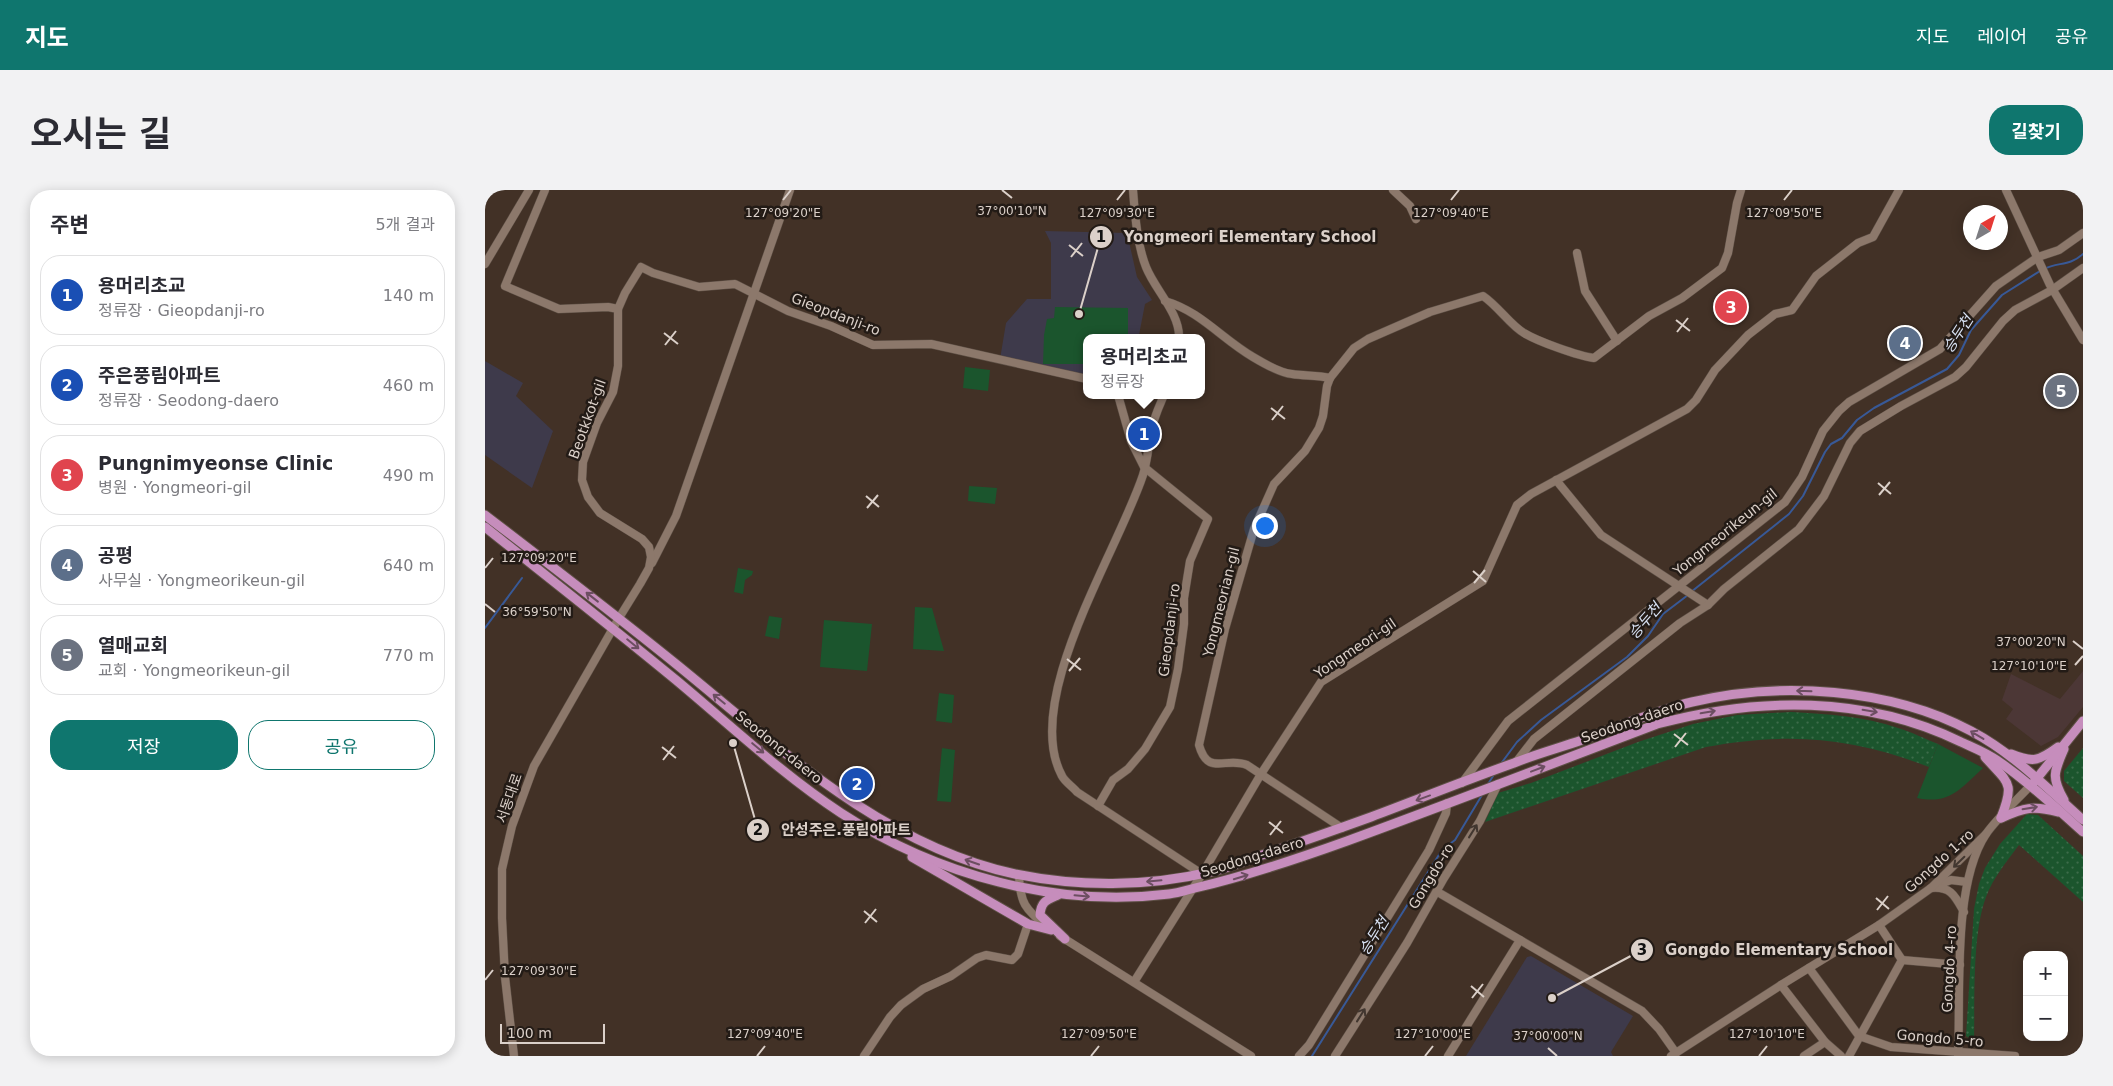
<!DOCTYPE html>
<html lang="ko">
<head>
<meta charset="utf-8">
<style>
	body { margin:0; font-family:"DejaVu Sans","Noto Sans KR",sans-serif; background:#f2f2f3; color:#2b2b33 }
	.controls { position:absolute; right:15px; bottom:15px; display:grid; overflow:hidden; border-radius:10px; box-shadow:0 2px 12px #0003 }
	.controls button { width:45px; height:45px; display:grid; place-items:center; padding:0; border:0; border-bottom:1px solid #e1e1e2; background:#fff; color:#2b2b33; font:25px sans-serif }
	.compass { position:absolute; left:1478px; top:15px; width:45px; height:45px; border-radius:50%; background:#fff; box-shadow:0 2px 12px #0003; rotate:39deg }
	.scale { position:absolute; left:15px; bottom:12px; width:105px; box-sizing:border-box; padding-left:5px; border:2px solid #dbd0c9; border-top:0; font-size:14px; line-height:18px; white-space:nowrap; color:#dbd0c9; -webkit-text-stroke:4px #231b16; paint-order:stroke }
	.you { position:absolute; left:779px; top:335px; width:18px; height:18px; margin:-12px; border:4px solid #fff; border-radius:50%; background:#1a73e8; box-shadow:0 0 0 8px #1a73e833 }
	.badge { display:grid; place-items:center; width:32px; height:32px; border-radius:50%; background:#0f766e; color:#fff; font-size:16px; font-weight:700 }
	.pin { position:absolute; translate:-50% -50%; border:2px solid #fff; box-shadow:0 1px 5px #0006 }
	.popup { position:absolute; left:598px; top:144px; width:122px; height:65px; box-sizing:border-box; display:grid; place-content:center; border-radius:10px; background:#fff; filter:drop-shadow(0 1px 4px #0005); font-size:16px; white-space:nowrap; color:#7c7c81 }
	.popup b { font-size:19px; color:#2b2b33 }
	.popup::after { content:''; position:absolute; left:50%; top:100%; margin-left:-10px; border:10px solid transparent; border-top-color:#fff }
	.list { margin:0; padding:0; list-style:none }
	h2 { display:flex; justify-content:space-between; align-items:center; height:65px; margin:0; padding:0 20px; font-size:21px }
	h2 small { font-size:16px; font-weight:400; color:#7c7c81 }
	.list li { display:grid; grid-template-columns:32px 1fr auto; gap:15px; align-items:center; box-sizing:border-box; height:80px; margin:0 10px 10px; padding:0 10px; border:1px solid #e1e1e2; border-radius:20px }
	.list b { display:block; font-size:19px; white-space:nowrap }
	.list p { margin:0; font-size:16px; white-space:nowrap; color:#7c7c81 }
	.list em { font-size:16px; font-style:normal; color:#7c7c81 }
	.actions { display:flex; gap:10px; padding:15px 20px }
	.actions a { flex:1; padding:11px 0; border:1px solid #0f766e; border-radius:20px; text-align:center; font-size:18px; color:#0f766e }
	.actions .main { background:#0f766e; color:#fff }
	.map { position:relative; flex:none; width:1598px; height:866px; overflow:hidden; border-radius:20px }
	header { display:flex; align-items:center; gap:30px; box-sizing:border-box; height:70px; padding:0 25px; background:#0f766e; color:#fff }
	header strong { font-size:24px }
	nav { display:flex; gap:28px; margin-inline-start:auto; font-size:18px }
	.intro { display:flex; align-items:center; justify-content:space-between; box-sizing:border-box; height:120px; padding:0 30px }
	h1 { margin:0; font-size:35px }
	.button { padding:12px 22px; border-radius:20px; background:#0f766e; color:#fff; font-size:18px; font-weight:700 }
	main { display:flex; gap:30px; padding:0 30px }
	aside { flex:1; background:#fff; border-radius:20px; box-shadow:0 2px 12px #0003 }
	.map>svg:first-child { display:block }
	.commercial { fill:#4c3736 }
	.education { fill:#3e3a4b }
	.grass { fill:url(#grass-dots) }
	.park { fill:#1b552d }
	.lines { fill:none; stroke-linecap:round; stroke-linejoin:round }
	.stream { stroke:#385997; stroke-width:2 }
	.minor-casing { stroke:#5e5046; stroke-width:9 }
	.major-casing { stroke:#5e5046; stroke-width:11 }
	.minor { stroke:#8c786b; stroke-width:8 }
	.major { stroke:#c68dbc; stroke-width:9 }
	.oneway { stroke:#6c4e61 }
	.oneway2 { stroke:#423730 }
	.ticks { fill:none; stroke:#dbd0c9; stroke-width:2 }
	.labels { text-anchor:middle; stroke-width:5; stroke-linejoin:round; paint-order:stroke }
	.street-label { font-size:14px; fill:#dbd0c9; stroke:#231b16 }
	.water-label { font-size:15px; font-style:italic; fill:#d9e3f5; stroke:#231b16 }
	.ticks-label { font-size:12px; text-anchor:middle; fill:#dbd0c9; stroke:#231b16; stroke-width:5; stroke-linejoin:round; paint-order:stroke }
	.leader { fill:none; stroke:#dbd0c9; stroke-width:2 }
	.callout-dot { fill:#dbd0c9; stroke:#231b16; stroke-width:2 }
	.mark-label { font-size:15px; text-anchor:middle; font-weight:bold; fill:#111 }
	.callout-label { font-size:15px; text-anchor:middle; font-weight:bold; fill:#dbd0c9; stroke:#231b16; stroke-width:5; stroke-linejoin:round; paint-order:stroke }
</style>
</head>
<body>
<header>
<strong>지도</strong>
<nav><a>지도</a><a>레이어</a><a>공유</a></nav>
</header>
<div class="intro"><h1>오시는 길</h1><a class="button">길찾기</a></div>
<main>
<aside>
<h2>주변<small>5개 결과</small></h2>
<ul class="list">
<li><span class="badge" style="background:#1a4fb4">1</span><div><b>용머리초교</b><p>정류장 · Gieopdanji-ro</p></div><em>140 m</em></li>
<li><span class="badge" style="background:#1a4fb4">2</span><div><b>주은풍림아파트</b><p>정류장 · Seodong-daero</p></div><em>460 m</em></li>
<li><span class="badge" style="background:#e0444e">3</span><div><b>Pungnimyeonse Clinic</b><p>병원 · Yongmeori-gil</p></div><em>490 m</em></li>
<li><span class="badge" style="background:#5c6f8a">4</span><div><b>공평</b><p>사무실 · Yongmeorikeun-gil</p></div><em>640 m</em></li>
<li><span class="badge" style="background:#6b7280">5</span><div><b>열매교회</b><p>교회 · Yongmeorikeun-gil</p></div><em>770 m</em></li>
</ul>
<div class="actions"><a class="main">저장</a><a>공유</a></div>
</aside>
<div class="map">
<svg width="1598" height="866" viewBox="0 0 1598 866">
	<defs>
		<pattern id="grass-dots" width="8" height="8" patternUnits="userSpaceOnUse" patternTransform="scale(1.25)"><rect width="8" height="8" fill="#1b552d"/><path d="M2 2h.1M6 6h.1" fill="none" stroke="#3c6c4a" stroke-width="1.8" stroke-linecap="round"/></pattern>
	</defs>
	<rect width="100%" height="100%" fill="#423126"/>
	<!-- commercial -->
	<polygon class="commercial" points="1598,481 1598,517 1573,547 1556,556 1521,529 1528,519 1517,510 1526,484 1575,509"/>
	<!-- education -->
	<g class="education">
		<polygon points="560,41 642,43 652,87 667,110 660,114 654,145 656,148 602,148 601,186 515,169 521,133 542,109 566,109 566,53"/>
		<polygon points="0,171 38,193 31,206 68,241 47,298 0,265"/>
		<polygon points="1046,766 1148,826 1126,862 1128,866 981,866 1042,767"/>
	</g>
	<!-- grass -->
	<g class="grass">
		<path d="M1306,522C1341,524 1379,526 1413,538C1427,542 1440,549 1453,554L1444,577C1367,547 1302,542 1221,557L1000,632L1013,603L1046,593L1153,552L1208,534L1252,525Z"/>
		<polygon points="1598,558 1598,608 1579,591 1579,581"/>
		<path d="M1542,624L1553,625L1598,666V712L1534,655C1522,671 1508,688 1501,707C1487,744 1490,810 1489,851L1481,846L1489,719L1494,694L1500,678L1515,654Z"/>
	</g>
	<!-- park -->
	<g class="park">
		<polygon points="570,117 643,118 643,148 602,148 601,174 558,174 559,145 562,129 569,128"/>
		<polygon points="480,177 505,180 503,201 478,198"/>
		<polygon points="484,296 512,298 510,314 483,311"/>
		<polygon points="253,378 268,381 267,385 260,390 258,404 249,402"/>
		<polygon points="430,417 447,418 459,461 428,459"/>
		<polygon points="284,426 297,428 294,449 280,446"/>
		<polygon points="339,430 387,434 382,481 335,477"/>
		<polygon points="454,503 469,505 467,533 451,531"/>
		<path d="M1453,554L1498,578C1476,598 1465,615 1432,608Z"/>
		<polygon points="457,558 470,560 466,612 452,611"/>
	</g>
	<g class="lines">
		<!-- stream -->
		<g class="stream">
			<path d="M1559,79C1573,72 1585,76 1598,64"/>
			<polyline points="1206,402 1304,324 1318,306 1340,262 1346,254 1357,248 1372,230 1389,218 1462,179 1474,165 1486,140 1517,105 1555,81"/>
			<polyline points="0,438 37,388"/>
			<polyline points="1015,575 1032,552 1056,530 1142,467 1163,446 1178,424 1203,405"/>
			<polyline points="1003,594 1010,583"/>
			<polyline points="827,866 957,660 970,650 997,605"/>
		</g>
		<defs>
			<g id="minor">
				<path d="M648,0C650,25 652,54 661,77C670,100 695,123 694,148"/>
				<polyline points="908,0 925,16 931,29"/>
				<polyline points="1521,0 1565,95 1598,150"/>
				<polyline points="1092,63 1100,101 1132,151"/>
				<polyline points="0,74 44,0"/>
				<path d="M680,111C715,121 737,149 768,167C778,173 795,183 807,184C819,186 832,185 845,188"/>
				<polyline points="133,119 140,103 156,77 168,83 214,97 250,94 303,121 346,136 388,155 446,154 602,189"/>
				<polyline points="1071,290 1116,345 1223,415"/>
				<polyline points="167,373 191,326 305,0"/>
				<polyline points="1032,571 1049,549 1195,433 1223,415 1239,399 1314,339 1339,306 1365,253 1375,241 1416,216 1470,187 1481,177 1518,131 1530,120 1567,100 1598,78"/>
				<polyline points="977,593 1023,531 1300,312 1317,287 1338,241 1354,221 1364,212 1455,159 1511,96 1553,67 1574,60 1598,43"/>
				<polyline points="613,616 628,590 643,579 660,559 685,517 693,479 699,434 699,408 705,371 723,329 659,277 646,251 633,205"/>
				<path d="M857,638L762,575C741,566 723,587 714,555L740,439L769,339L789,294L820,261L834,238L838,226L842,196L845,188L869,158L883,149L945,122L998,106C1013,116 1026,136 1039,143C1052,151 1093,166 1109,168L1164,126L1197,108L1237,78L1243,63L1252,13L1256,0"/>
				<polyline points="717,684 776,584 836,492 998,391 1032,315 1046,304 1202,219 1211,210 1230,180 1263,145 1290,124 1307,120 1331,86 1373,53 1388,47 1414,0"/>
				<path d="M534,685C535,713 540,719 562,737"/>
				<polyline points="1453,695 1466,690 1482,692"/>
				<path d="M1446,698C1466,696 1470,706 1479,722"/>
				<polyline points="956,704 1157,821 1174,839 1191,863"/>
				<polyline points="575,746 766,866"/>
				<polyline points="1417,770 1475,775"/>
				<polyline points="1324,778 1374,846 1406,857 1530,866"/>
				<path d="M649,792L717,684L592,602C588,597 580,592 577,586C536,510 633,361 658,285C663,269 664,250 668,233C671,224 675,214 679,205"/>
				<polyline points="1296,795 1340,852 1356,866"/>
				<polyline points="29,866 20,787 17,728 17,679 27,636 49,576 134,428 155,394 164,378 166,367 164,357 157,349 115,323 103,307 97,290 98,272 112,233 128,202 133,176 133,119 123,117 74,119 20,96 60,0"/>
				<polyline points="379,866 405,827 416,815 438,799 466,786 492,768 501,765 527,770 533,764 543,734"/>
				<polyline points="814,866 824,855 944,660 961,623 962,613"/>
				<polyline points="850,866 922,753 959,688 995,631 1013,594"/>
				<polyline points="963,866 1035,750"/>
				<polyline points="1186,866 1296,795 1394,735 1446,698 1501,644"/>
				<polyline points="1319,866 1340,852"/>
				<polyline points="1364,866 1417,770 1394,735"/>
				<path d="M1473,866C1476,805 1467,695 1501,644C1513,627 1531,611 1545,596"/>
			</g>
			<g id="major">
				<path d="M0,325C64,374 128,423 191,474C292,556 398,656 530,684C593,697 662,697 725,682C743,678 760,671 777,665C813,653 850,640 886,627C934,609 981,590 1029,573C1051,564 1074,558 1097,550C1133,537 1169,521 1207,512C1295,491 1405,498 1486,541C1528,563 1562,598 1598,630"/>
				<path d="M0,337C64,388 128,438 191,490C245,535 298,585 356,623C451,685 572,718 684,704C693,703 702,700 710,698C762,686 812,669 862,651C966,613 1069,573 1172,534C1273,507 1380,505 1476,552C1489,558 1502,563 1513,571C1544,592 1571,618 1598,642"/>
				<path d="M1579,559C1569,582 1566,587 1579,610"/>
				<path d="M1526,564C1548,573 1554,571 1573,557"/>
				<path d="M1500,567C1524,594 1530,592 1516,628"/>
				<polyline points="1549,592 1598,531"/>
				<path d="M1516,628C1539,618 1548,615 1573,622"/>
				<polyline points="427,667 543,734 566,740"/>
				<path d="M573,705C562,710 556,711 555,725L580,749"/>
			</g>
		</defs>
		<!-- minor casing -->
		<use href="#minor" class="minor-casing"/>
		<!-- major casing -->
		<use href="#major" class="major-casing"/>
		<!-- minor -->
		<use href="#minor" class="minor"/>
		<!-- major -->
		<use href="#major" class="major"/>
	</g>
	<!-- one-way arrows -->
	<defs><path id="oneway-shaft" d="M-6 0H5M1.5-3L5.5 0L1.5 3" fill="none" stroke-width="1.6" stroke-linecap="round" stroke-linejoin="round" transform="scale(1.25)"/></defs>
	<g class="oneway">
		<use href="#oneway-shaft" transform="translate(107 407) rotate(-142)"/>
		<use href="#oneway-shaft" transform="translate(148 454) rotate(39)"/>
		<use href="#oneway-shaft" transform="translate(1319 501) rotate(-178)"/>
		<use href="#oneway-shaft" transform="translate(234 509) rotate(-141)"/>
		<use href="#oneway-shaft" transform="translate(1385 521) rotate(9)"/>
		<use href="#oneway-shaft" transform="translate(1223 522) rotate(-10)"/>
		<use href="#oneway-shaft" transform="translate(1492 545) rotate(-149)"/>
		<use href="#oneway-shaft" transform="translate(273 558) rotate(40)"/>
		<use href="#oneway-shaft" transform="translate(1053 579) rotate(-21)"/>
		<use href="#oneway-shaft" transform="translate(938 608) rotate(160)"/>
		<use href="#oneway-shaft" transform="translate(1545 618) rotate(-9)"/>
		<use href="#oneway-shaft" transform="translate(487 672) rotate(-161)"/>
		<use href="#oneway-shaft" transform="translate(756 687) rotate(-17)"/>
		<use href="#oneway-shaft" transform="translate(669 691) rotate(175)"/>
		<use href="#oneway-shaft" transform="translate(597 706) rotate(5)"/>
	</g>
	<g class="oneway2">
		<use href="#oneway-shaft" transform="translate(988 641) rotate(-58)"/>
		<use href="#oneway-shaft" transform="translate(1474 672) rotate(136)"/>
		<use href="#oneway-shaft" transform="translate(876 825) rotate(-58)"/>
	</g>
	<!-- ticks -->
	<path class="ticks" d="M517,0L527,8M298,10L306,0M632,10L640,0M966,10L974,0M1299,10L1307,0M584,55L598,66M586,67L597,53M1191,130L1205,141M1192,142L1203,128M179,143L193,154M180,155L191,141M786,218L800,229M787,230L798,216M1393,293L1406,304M1394,305L1405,292M381,306L394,317M382,318L393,305M0,378L8,368M988,381L1001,392M989,393L1000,380M0,414L10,422M1588,451L1598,459M582,469L596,480M1590,475L1598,466M584,481L595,468M1189,544L1203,555M177,557L191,568M1190,557L1201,543M178,570L189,556M784,632L798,643M785,645L796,631M1391,708L1404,719M1392,720L1403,706M379,721L392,732M380,733L391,719M0,790L8,780M986,796L999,807M987,808L998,794M1063,858L1072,866M272,866L280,856M606,866L614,856M940,866L948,856M1274,866L1282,856"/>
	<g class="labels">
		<!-- street labels -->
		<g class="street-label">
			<text transform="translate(351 124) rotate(21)" y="5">Gieopdanji-ro</text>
			<text transform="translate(102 229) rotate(-70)" y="5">Beotkkot-gil</text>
			<text transform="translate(1240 342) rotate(-39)" y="5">Yongmeorikeun-gil</text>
			<text transform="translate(736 412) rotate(-76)" y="5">Yongmeorian-gil</text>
			<text transform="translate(684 440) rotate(-83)" y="5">Gieopdanji-ro</text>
			<text transform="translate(870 458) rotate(-34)" y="5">Yongmeori-gil</text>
			<text transform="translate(1147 531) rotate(-19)" y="5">Seodong-daero</text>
			<text transform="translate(294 557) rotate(39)" y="5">Seodong-daero</text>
			<text transform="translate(24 608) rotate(-71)" y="5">서동대로</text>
			<text transform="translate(767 667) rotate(-17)" y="5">Seodong-daero</text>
			<text transform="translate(1454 671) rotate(-42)" y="5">Gongdo 1-ro</text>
			<text transform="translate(946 686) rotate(-59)" y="5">Gongdo-ro</text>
			<text transform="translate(1464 779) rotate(-87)" y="5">Gongdo 4-ro</text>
			<text transform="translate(1455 848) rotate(5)" y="5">Gongdo 5-ro</text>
		</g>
		<!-- water labels -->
		<g class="water-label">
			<text transform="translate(1473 144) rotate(-57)" y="5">승두천</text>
			<text transform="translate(1160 431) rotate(-49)" y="5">승두천</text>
			<text transform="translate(889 746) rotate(-58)" y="5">승두천</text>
		</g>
	</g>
	<g class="ticks-label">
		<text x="527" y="25">37°00'10"N</text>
		<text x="1299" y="27">127°09'50"E</text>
		<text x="298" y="27">127°09'20"E</text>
		<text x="632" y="27">127°09'30"E</text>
		<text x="966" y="27">127°09'40"E</text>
		<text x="54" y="372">127°09'20"E</text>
		<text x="52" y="426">36°59'50"N</text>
		<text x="1546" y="456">37°00'20"N</text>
		<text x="1544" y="480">127°10'10"E</text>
		<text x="54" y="785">127°09'30"E</text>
		<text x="280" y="848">127°09'40"E</text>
		<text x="614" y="848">127°09'50"E</text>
		<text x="948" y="848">127°10'00"E</text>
		<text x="1282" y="848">127°10'10"E</text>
		<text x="1063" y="850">37°00'00"N</text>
	</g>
	<!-- callouts -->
	<path class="leader" d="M594 124L616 47M248 553L273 640M1067 808L1157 760"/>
	<g class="callout-dot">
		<circle cx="594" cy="124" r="5"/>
		<circle cx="248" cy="553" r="5"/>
		<circle cx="1067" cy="808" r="5"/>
		<circle cx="616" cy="47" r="12"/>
		<circle cx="273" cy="640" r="12"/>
		<circle cx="1157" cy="760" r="12"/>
	</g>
	<g class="mark-label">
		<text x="616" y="52">1</text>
		<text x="273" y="645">2</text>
		<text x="1157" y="765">3</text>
	</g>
	<g class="callout-label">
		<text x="765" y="52">Yongmeori Elementary School</text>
		<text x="361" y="645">안성주은.풍림아파트</text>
		<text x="1294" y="765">Gongdo Elementary School</text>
	</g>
</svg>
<div class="controls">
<button>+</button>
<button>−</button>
</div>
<svg class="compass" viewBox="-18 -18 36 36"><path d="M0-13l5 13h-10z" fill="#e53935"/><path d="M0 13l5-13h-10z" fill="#7c7c81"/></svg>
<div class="scale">100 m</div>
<div class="you"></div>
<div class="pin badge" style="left:659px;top:244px;background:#1a4fb4">1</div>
<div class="popup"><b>용머리초교</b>정류장</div>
<div class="pin badge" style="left:372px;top:594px;background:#1a4fb4">2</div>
<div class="pin badge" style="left:1246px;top:117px;background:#e0444e">3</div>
<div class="pin badge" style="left:1420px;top:153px;background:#5c6f8a">4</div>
<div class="pin badge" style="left:1576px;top:201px;background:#6b7280">5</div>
</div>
</main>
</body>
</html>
